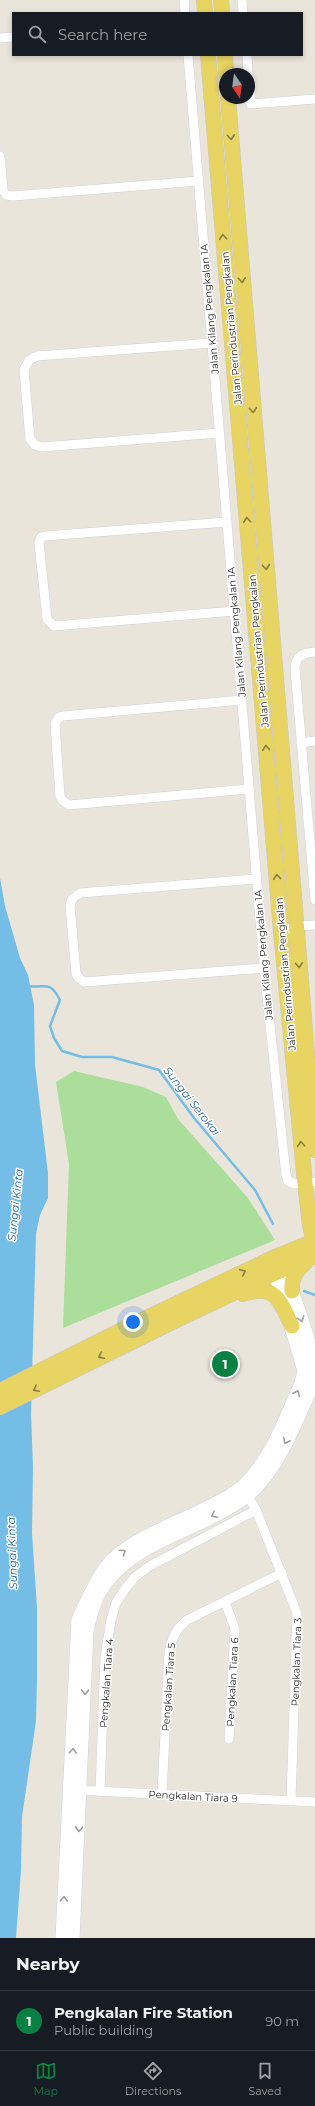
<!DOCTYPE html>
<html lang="en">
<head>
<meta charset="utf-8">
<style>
	body { margin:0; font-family:Montserrat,sans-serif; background:#20242c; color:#f1f3f6 }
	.compass { position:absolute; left:219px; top:68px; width:36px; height:36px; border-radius:50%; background:#171b24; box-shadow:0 2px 6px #0003; rotate:167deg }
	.you { position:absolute; left:133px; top:1322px; width:14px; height:14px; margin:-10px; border:3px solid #fff; border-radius:50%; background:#1a73e8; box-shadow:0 0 0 6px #1a73e833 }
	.badge { display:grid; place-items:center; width:26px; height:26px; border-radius:50%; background:#0b8043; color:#fff; font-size:13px; font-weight:700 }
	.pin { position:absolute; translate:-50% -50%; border:2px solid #fff; box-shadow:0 1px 4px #0006 }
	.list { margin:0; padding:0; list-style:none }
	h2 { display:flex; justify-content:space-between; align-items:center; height:52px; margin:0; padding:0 16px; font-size:17px }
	h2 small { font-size:13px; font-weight:400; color:#9ea1a6 }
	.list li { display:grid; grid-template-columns:26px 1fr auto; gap:12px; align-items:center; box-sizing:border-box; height:60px; padding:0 16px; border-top:1px solid #363941 }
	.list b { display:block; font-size:15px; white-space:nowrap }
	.list p { margin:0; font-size:13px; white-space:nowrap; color:#9ea1a6 }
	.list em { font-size:13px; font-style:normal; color:#9ea1a6 }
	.icon { flex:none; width:22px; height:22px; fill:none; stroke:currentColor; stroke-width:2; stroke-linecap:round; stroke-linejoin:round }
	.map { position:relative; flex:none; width:315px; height:1938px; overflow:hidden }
	.search { position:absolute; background:#171b24; box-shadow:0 2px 6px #0003; left:12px; right:12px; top:12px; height:44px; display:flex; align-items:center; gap:10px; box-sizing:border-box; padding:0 14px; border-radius:0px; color:#9ea1a6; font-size:15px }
	.sheet { height:112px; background:#171b24 }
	nav { display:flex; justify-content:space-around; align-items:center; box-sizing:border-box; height:56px; border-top:1px solid #363941; background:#171b24; font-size:11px; color:#9ea1a6 }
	nav a { display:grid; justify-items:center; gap:2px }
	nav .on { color:#0b8043 }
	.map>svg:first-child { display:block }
	.green { fill:#abdd9b }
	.water { fill:#74bde6 }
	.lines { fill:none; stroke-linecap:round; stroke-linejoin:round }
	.stream { stroke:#74bde6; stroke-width:2.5 }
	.street-casing { stroke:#d0d2e1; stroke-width:10 }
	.secondary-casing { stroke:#d0d2e1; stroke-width:14 }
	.primary-casing { stroke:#c7c7c7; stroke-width:16 }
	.street { stroke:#fff; stroke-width:9 }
	.secondary { stroke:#fff; stroke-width:13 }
	.primary { stroke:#e7d463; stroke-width:15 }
	.oneway { stroke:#887e46 }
	.oneway2 { stroke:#9e9e9e }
	.labels { text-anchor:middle; stroke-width:3; stroke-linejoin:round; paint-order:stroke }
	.street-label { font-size:10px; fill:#282828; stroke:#fff }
	.water-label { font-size:11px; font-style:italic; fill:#165b8f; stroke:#fff }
</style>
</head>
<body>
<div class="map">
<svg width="315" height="1938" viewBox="0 0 315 1938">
	<rect width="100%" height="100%" fill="#eae5db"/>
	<!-- green -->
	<polygon class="green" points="74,1071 143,1087 166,1097 178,1119 248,1198 275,1240 63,1328 69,1164 56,1082"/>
	<!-- water -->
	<polygon class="water" points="0,878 5,906 20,958 28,975 34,1005 35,1065 48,1173 48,1198 40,1215 36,1234 31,1414 33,1467 32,1533 37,1608 37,1678 36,1721 22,1817 21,1870 16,1938 0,1938"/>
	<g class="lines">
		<!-- stream -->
		<g class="stream">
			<path d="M28,986C45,989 49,979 60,1000L50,1026L54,1038L62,1051L82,1057H112L159,1070L194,1118L255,1190L273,1224"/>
			<polyline points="304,1291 315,1295"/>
		</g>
		<defs>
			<g id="street">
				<polyline points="184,0 185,13"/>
				<polyline points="242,0 243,13"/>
				<polyline points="0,38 13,37"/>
				<polyline points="188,55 264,968 286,1175 288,1181 295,1184 315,1182"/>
				<polyline points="247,55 248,74"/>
				<polyline points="249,81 251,104 315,99"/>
				<polyline points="0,156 3,190 6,195 13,196 198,181"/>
				<polyline points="212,343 37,356 29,360 24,370 30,439 35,445 42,447 219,433"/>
				<polyline points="227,522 45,536 41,537 39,543 47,619 54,626 235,611"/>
				<path d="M315,652C303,653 295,656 295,669L315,900"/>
				<polyline points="242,700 63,716 59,717 55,724 60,796 62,800 69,805 249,789"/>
				<polyline points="301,743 315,741"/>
				<polyline points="256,879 80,893 72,899 70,906 76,973 78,977 84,982 264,968"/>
				<polyline points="281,932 296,926 315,925"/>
				<polyline points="245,1491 256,1510 297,1613 291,1801"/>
				<polyline points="225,1602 235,1629 229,1739"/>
				<polyline points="75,1790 315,1802"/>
				<polyline points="100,1791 105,1657 111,1620 116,1603 125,1589 135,1577 148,1567 256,1510"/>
				<path d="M162,1794L169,1653C172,1638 175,1630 187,1620L282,1573"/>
			</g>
			<g id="secondary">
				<path d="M62,1938L78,1620C86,1602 94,1584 105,1568C124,1542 169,1526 198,1512C213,1504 230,1498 243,1486C271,1460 285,1418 301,1384L304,1371L275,1273V1263"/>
				<path d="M73,1938L87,1631C91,1614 95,1597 106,1583C138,1539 205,1529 247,1496C279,1470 297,1419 314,1382C314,1348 300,1313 288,1281"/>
			</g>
			<g id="primary">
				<polyline points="204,0 205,13"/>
				<polyline points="221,0 222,13"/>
				<polyline points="208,55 281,932 305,1183 310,1226 315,1245"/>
				<polyline points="225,55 226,74"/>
				<polyline points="228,98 315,1150"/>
				<path d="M292,1291C291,1277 296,1271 306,1262"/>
				<path d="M243,1294C276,1283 280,1301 292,1326"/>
				<polyline points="0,1391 134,1324 275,1257 315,1241"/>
				<polyline points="0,1407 164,1326 275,1273 315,1256"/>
			</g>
		</defs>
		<!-- street casing -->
		<use href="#street" class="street-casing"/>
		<!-- secondary casing -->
		<use href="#secondary" class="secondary-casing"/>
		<!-- primary casing -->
		<use href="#primary" class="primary-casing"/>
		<!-- street -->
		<use href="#street" class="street"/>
		<!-- secondary -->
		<use href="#secondary" class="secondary"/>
		<!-- primary -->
		<use href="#primary" class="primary"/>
	</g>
	<!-- one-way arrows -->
	<defs><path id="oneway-chevron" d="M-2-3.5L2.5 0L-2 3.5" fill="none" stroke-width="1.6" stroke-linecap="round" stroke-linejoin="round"/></defs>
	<g class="oneway">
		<use href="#oneway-chevron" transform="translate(231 137) rotate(86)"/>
		<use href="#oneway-chevron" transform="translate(223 237) rotate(-95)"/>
		<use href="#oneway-chevron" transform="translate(242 280) rotate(85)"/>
		<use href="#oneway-chevron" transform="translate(253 410) rotate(85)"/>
		<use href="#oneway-chevron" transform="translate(247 520) rotate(-95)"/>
		<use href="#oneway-chevron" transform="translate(266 567) rotate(85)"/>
		<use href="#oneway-chevron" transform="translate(266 748) rotate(-95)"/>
		<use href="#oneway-chevron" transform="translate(277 877) rotate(-95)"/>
		<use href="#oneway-chevron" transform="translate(299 965) rotate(86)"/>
		<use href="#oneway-chevron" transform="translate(301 1144) rotate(-95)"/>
		<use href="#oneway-chevron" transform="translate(243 1272) rotate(-25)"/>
		<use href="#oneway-chevron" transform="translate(101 1356) rotate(154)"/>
		<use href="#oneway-chevron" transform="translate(36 1389) rotate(153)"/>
	</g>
	<g class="oneway2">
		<use href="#oneway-chevron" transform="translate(301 1319) rotate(72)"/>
		<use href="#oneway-chevron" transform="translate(297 1393) rotate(-64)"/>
		<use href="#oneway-chevron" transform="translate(286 1441) rotate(116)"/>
		<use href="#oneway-chevron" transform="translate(214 1515) rotate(153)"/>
		<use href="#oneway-chevron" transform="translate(123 1552) rotate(-35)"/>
		<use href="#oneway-chevron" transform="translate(85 1692) rotate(92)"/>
		<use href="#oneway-chevron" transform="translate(73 1751) rotate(-87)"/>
		<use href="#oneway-chevron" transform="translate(79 1829) rotate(93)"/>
		<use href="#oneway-chevron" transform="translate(64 1899) rotate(-87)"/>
	</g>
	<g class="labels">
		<!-- street labels -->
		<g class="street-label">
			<text transform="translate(209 309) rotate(-95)" y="4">Jalan Kilang Pengkalan 1A</text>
			<text transform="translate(231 328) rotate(-95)" y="4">Jalan Perindustrian Pengkalan</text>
			<text transform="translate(236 632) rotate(-95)" y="4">Jalan Kilang Pengkalan 1A</text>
			<text transform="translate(258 651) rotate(-95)" y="4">Jalan Perindustrian Pengkalan</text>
			<text transform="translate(263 955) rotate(-95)" y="4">Jalan Kilang Pengkalan 1A</text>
			<text transform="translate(285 974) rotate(-95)" y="4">Jalan Perindustrian Pengkalan</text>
			<text transform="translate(296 1662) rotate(-88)" y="4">Pengkalan Tiara 3</text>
			<text transform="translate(232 1682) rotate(-87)" y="4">Pengkalan Tiara 6</text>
			<text transform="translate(106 1683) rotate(-86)" y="4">Pengkalan Tiara 4</text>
			<text transform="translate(168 1687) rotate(-86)" y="4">Pengkalan Tiara 5</text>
			<text transform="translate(193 1796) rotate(3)" y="4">Pengkalan Tiara 9</text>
		</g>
		<!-- water labels -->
		<g class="water-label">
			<text transform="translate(192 1101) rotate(52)" y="4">Sungai Serokai</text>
			<text transform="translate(15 1205) rotate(-84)" y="4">Sungai Kinta</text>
			<text transform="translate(12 1553) rotate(-92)" y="4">Sungai Kinta</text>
		</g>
	</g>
</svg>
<svg class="compass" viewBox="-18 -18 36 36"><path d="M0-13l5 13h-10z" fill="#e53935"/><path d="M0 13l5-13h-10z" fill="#9ea1a6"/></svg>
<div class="you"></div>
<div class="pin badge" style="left:225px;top:1364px">1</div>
<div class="search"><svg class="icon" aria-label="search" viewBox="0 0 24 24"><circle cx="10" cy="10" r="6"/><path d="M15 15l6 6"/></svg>Search here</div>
</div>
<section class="sheet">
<h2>Nearby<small></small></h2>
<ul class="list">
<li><span class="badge">1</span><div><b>Pengkalan Fire Station</b><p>Public building</p></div><em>90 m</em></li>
</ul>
</section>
<nav>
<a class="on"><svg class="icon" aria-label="map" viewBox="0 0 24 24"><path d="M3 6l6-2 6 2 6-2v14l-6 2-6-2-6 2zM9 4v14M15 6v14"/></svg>Map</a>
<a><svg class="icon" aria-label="directions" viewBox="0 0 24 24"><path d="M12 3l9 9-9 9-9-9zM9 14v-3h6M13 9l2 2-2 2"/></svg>Directions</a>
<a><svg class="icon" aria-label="saved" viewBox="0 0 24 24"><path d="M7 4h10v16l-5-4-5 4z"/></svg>Saved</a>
</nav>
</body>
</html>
